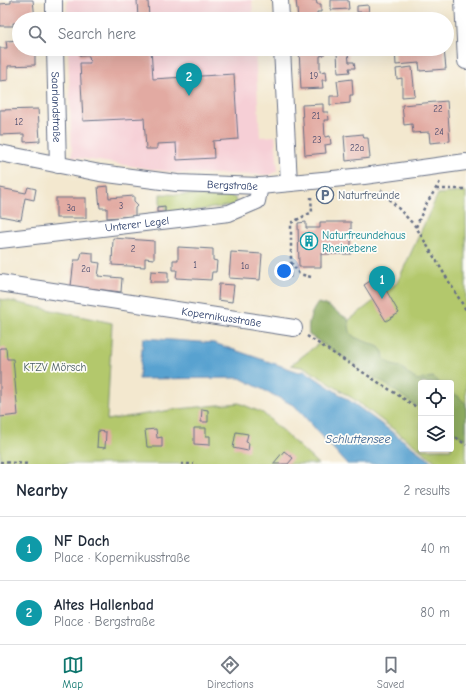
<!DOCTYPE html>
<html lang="en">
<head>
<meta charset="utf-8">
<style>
	body { margin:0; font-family:"Comic Neue",sans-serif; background:#f2f2f3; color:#1f2937 }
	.controls { position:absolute; right:12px; bottom:12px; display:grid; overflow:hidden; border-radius:4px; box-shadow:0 4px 16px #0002 }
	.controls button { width:36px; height:36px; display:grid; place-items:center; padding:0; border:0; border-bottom:1px solid #e0e1e3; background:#fff; color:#1f2937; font:20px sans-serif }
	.you { position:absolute; left:284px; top:271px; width:14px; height:14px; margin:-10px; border:3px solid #fff; border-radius:50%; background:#1a73e8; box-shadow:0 0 0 6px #1a73e833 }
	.badge { display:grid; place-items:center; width:26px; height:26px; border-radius:50%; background:#0f766e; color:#fff; font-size:13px; font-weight:700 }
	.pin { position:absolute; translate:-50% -33px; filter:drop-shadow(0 1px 2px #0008) }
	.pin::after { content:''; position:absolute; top:21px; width:14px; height:12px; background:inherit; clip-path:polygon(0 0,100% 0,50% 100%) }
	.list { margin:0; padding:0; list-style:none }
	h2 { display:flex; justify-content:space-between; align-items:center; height:52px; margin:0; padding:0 16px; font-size:17px }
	h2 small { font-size:13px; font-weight:400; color:#747a83 }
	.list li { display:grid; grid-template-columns:26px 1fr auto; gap:12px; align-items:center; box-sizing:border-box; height:64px; padding:0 16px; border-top:1px solid #e0e1e3 }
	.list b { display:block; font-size:15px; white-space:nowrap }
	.list p { margin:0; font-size:13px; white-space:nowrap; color:#747a83 }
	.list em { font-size:13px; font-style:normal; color:#747a83 }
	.icon { flex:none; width:22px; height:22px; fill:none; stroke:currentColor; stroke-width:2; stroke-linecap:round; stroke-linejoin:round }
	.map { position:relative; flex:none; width:466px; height:464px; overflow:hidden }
	.search { position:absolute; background:#fff; box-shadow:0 4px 16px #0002; left:12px; right:12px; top:12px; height:44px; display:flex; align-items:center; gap:10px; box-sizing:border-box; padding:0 14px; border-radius:22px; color:#747a83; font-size:15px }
	.sheet { height:180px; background:#fff }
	nav { display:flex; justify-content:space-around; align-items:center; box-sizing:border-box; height:56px; border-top:1px solid #e0e1e3; background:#fff; font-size:11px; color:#747a83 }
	nav a { display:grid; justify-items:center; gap:2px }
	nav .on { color:#0f766e }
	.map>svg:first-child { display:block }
	.built { fill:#f6cfd6 }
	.green { fill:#b3c86c; stroke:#677c65; fill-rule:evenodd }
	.forest { fill:#8eac60; stroke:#546e5f }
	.water { fill:#59a2d0; stroke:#3a6897 }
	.building { fill:#e2aaa2 }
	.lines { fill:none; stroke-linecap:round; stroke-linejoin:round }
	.minor-casing { stroke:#677086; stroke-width:18 }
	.path { stroke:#677086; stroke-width:2.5; stroke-dasharray:3 3; stroke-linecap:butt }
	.minor { stroke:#fff; stroke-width:16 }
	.labels { text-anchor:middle; stroke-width:3.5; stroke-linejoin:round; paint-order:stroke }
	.number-label { font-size:9px; fill:#4d4e6f }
	.street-label { font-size:11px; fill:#1b2f5e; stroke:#fdfcf7 }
	.service-label { font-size:11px; fill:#4e5e75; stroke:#fdfcf7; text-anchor:start }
	.culture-label { font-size:11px; fill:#0d838f; stroke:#fdfcf7; text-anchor:start }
	.park-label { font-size:11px; fill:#495d62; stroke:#fdfcf7 }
	.water-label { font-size:12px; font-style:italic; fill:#345d8c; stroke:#fdfcf7 }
</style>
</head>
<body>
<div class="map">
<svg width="466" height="464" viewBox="0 0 466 464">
	<rect width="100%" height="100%" fill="#fdfcf7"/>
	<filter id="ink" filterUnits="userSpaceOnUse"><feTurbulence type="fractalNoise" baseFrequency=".025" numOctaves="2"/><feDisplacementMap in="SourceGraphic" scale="8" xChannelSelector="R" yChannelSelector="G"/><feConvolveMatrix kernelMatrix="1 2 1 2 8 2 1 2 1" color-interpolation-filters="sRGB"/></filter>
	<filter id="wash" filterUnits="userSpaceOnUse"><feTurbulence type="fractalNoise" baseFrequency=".012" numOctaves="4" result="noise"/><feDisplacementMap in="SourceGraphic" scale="16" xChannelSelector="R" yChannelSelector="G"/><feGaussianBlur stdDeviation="0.9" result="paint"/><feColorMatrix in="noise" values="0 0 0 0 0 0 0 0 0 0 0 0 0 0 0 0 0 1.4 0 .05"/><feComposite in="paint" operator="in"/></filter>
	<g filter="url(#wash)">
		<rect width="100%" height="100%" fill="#f3e8cf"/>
		<!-- built -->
		<g class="built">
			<polygon points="67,0 252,0 253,19 67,19"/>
			<polygon points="68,49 255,49 260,137 275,136 278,170 271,175 177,173 72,157"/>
		</g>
		<!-- green -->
		<g class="green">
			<path d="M466,192V464H439L355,400L306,368L291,365L397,283L438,194ZM421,383H451V449H421Z"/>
			<polygon points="160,194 231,196 235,198 236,202 234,205 166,215 165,205 160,206"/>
			<polygon points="0,299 112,323 107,420 178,409 239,403 263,413 318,464 0,464"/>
		</g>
		<!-- forest -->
		<g class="forest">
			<path d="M318,303L328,306L348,319L350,332L354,337L379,347L383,352L384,359L392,365L403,368L408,374L417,380L433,377L439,383H421V409L390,387L309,335C307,323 311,312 318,303Z"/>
			<polygon points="451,393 458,396 466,404 466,439 451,431"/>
		</g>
		<!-- water -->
		<polygon class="water" points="143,338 214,343 299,372 305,371 353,403 435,464 347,464 295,406 240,378 139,379"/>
		<g id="blocks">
			<!-- building -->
			<g class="building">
				<polygon points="11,0 33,0 35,19 19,19 19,23 13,23 13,26 0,26 0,4 11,3"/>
				<polygon points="137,0 148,0 149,19 138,19"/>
				<polygon points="296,0 316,0 317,4 321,4 321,12 317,12 317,19 298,19"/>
				<polygon points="331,0 348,0 349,9 331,10"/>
				<polygon points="368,5 369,12 357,12 357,6"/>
				<polygon points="124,17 124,19 105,19 105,18"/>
				<polygon points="19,40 19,49 35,49 35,65 8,66 8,80 0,81 0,48 7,48 6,41"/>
				<polygon points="79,49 151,49 153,79 234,74 238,139 213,141 214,158 177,160 176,143 157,144 157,149 146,149 144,118 83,121 80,63 90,63 89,56 80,56"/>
				<polygon points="299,49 324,49 324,55 320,56 320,72 326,71 327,80 322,80 323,88 301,89"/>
				<polygon points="395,49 444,49 446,69 420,71 419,63 396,65"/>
				<polygon points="337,52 348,52 349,62 354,62 355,68 349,68 350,72 338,73"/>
				<polygon points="412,67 415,96 402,97 402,78 397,79 396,69"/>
				<polygon points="352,79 353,95 350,95 350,103 330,105 330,96 339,96 337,81"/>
				<polygon points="447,101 450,141 430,143 429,132 413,133 412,124 404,125 402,105"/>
				<polygon points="323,104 323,112 328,112 329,120 324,120 325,137 330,136 331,144 325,145 326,153 305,155 302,105"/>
				<polygon points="38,109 40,141 24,142 24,134 0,135 0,110"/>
				<polygon points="363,134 364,138 368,138 370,158 346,161 344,136"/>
				<polygon points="108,186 109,198 134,196 134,201 138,205 135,208 135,216 107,218 107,208 100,208 98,187"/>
				<polygon points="28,187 36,189 34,200 25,198 21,220 0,216 0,188 26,193"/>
				<rect x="56" y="198" width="30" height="20"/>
				<polygon points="165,206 165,212 157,212 157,207"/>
				<polygon points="306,222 306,228 320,228 320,222 351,222 351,254 321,254 321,267 299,267 298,223"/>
				<polygon points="113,238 154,241 154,259 145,258 145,267 112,265"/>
				<polygon points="178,247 213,249 213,260 217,261 216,272 212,272 211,280 176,278 177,270 173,270 173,260 178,260"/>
				<polygon points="82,252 93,253 93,262 100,263 98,276 122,278 121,292 71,286 74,260 80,260"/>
				<polygon points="231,252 262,254 260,280 229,278"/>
				<rect x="285" y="264" width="6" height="13"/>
				<polygon points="151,271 168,272 168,282 150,282"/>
				<polygon points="378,276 399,313 386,321 364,285"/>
				<polygon points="219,284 234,285 232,302 218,300"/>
				<polygon points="0,348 6,348 7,359 13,359 18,415 0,417"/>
				<polygon points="202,409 208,410 208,422 201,422"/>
				<polygon points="194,428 206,428 206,436 210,436 210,445 194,444"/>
				<polygon points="156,429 157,438 162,437 162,447 147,447 145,430"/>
				<polygon points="98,431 106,432 105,448 97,447"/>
				<polygon points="236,432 248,434 246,442 249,443 248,451 233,448"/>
				<polygon points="284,451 293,458 288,464 273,464"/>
			</g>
		</g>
	</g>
	<g filter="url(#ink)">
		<use href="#blocks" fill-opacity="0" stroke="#677086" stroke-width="1"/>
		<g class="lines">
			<defs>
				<g id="minor">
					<polyline points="54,0 54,19"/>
					<polyline points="280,0 281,19"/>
					<polyline points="463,0 466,61"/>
					<path id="s1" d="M55,49L58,165"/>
					<polyline points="282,49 289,183"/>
					<path id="s2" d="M0,153L100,173L177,183L260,186L364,176L466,162"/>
					<path id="s3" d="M0,240L229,213L257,201L260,186"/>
					<path id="s4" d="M0,283L294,328"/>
				</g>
			</defs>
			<!-- minor casing -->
			<use href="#minor" class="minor-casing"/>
			<!-- path -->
			<g class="path">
				<polyline points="437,189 466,189"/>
				<polyline points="381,190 416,227 466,310"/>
				<polyline points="416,227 425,206 440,182"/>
				<polyline points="311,277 299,274 291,262 291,223 312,212 311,197"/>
				<polyline points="307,336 421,410"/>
				<polyline points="451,434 466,445"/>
				<polyline points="0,462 29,464"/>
				<polyline points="181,464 194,464"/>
			</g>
			<!-- minor -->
			<use href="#minor" class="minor"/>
		</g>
	</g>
	<!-- icons -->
	<defs>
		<symbol id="parking-ring" viewBox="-11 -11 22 22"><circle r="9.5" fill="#fdfcf7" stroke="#5c6f8a" stroke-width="1.5"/><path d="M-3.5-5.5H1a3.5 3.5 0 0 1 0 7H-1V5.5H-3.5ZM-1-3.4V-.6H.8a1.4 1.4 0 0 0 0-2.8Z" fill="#5c6f8a"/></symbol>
		<symbol id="building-ring" viewBox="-11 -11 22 22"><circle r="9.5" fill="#fdfcf7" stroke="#0f9aa8" stroke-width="1.5"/><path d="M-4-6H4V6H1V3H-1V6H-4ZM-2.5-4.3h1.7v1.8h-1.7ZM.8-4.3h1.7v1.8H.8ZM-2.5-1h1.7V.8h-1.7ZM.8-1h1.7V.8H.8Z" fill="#0f9aa8"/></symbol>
	</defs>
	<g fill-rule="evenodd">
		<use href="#parking-ring" x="315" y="185" width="20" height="20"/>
		<use href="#building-ring" x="299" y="231" width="20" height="20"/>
	</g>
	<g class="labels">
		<!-- number labels -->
		<g class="number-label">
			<text x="314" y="79">19</text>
			<text x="438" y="112">22</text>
			<text x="316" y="119">21</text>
			<text x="19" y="125">12</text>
			<text x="439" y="135">24</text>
			<text x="317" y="143">23</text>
			<text x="357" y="151">22a</text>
			<text x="121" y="209">3</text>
			<text x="71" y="211">3a</text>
			<text x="133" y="252">2</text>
			<text x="195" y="268">1</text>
			<text x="245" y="269">1a</text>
			<text x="86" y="272">2a</text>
		</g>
		<!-- street labels -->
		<g class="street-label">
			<text dy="4" stroke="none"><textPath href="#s1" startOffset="58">Saarlandstraße</textPath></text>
			<text dy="4" stroke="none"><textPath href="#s2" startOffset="235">Bergstraße</textPath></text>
			<text dy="4" stroke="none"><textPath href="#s3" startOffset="138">Unterer Legel</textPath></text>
			<text dy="4" stroke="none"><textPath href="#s4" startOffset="224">Kopernikusstraße</textPath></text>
		</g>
		<!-- service labels -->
		<g class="service-label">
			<text x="338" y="199">Naturfreunde</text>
		</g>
		<!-- culture labels -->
		<g class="culture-label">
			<text x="322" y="239">Naturfreundehaus<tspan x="322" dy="13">Rheinebene</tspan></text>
		</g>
		<!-- park labels -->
		<g class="park-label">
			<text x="55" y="371">KTZV Mörsch</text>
		</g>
		<!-- water labels -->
		<g class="water-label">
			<text x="358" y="443">Schluttensee</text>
		</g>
	</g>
</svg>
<div class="controls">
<button><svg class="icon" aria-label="locate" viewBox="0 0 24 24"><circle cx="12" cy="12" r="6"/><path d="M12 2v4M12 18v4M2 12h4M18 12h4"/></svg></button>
<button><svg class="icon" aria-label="layers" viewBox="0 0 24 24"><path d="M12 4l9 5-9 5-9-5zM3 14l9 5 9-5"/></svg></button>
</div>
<div class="you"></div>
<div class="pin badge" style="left:382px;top:299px;background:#0f9aa8">1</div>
<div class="pin badge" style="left:189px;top:96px;background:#0f9aa8">2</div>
<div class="search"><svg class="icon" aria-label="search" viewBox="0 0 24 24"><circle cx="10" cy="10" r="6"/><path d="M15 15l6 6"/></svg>Search here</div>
</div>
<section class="sheet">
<h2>Nearby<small>2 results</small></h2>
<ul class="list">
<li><span class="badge" style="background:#0f9aa8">1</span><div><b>NF Dach</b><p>Place · Kopernikusstraße</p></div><em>40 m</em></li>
<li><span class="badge" style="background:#0f9aa8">2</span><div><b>Altes Hallenbad</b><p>Place · Bergstraße</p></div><em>80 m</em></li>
</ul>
</section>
<nav>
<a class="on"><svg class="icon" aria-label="map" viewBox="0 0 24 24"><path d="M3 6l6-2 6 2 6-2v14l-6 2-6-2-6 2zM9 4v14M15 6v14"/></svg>Map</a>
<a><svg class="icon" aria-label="directions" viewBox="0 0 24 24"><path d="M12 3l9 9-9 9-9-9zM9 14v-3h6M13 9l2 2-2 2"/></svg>Directions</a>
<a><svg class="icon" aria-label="saved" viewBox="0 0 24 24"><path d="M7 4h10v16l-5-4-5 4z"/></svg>Saved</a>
</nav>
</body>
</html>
